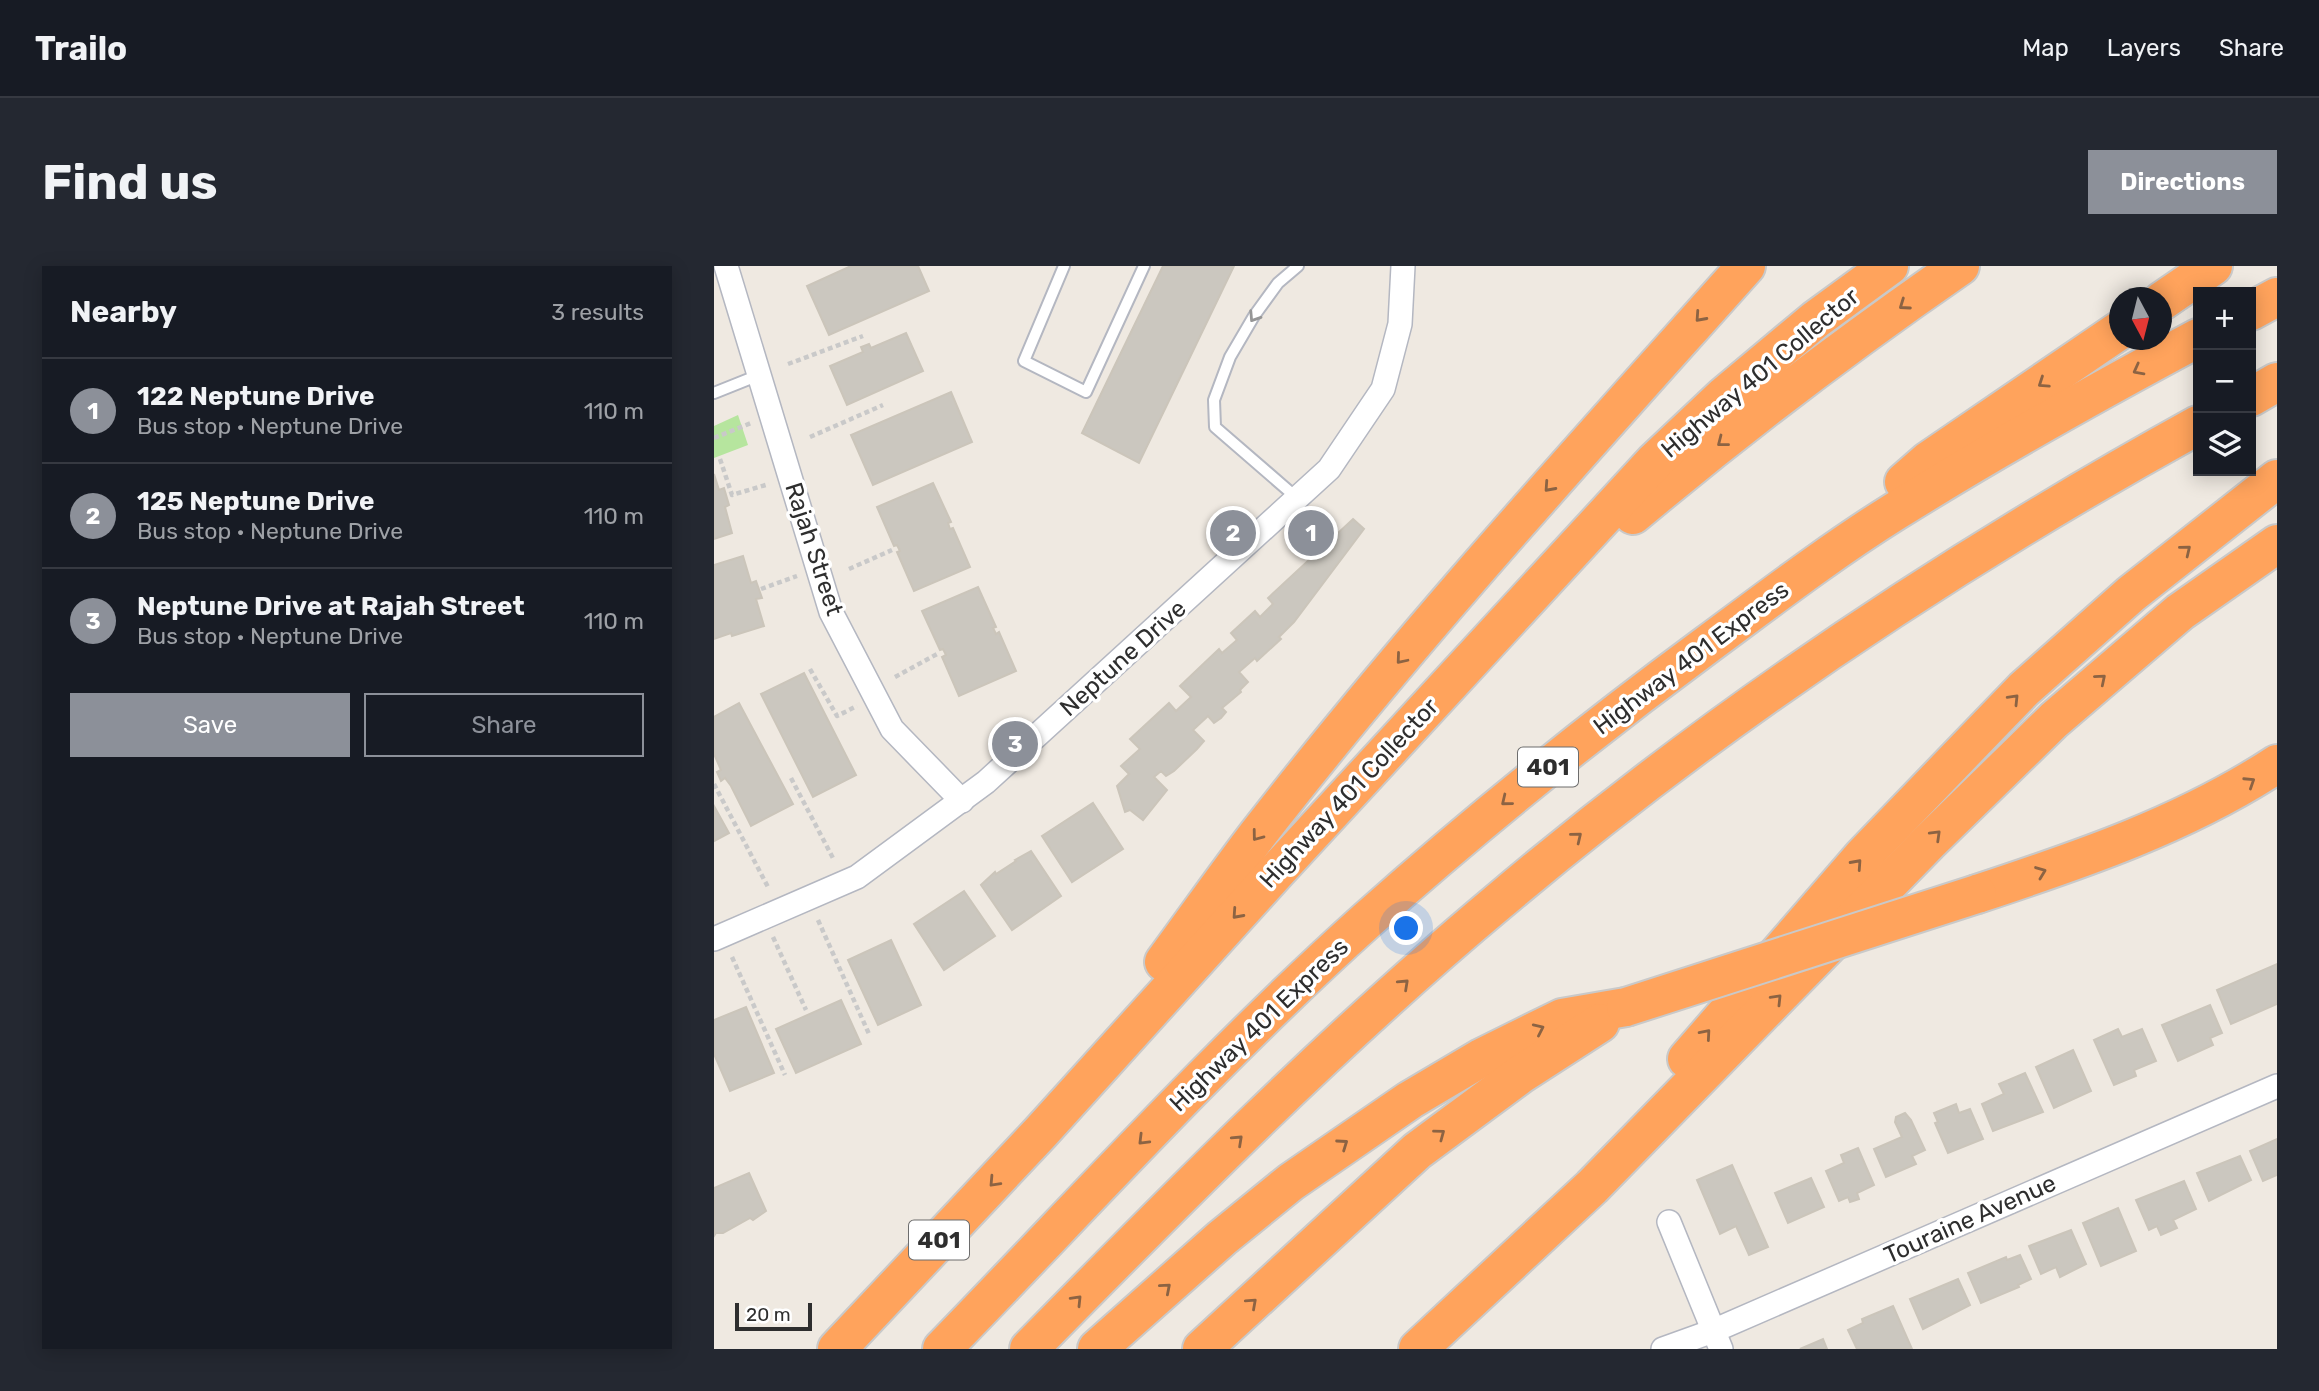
<!DOCTYPE html>
<html lang="en">
<head>
<meta charset="utf-8">
<style>
	body { margin:0; font-family:Rubik,sans-serif; background:#242831; color:#f1f3f6 }
	.controls { position:absolute; right:21px; top:21px; display:grid; overflow:hidden; border-radius:0px; box-shadow:0 4px 18px #0003 }
	.controls button { width:63px; height:63px; display:grid; place-items:center; padding:0; border:0; border-bottom:2px solid #363941; background:#171b24; color:#f1f3f6; font:35px sans-serif }
	.compass { position:absolute; left:1395px; top:21px; width:63px; height:63px; border-radius:50%; background:#171b24; box-shadow:0 4px 18px #0003; rotate:173deg }
	.scale { position:absolute; left:21px; bottom:18px; width:77px; box-sizing:border-box; padding-left:7px; border:4px solid #2e2e2e; border-top:0; font-size:19px; line-height:24px; white-space:nowrap; color:#2e2e2e; -webkit-text-stroke:5px #fff; paint-order:stroke }
	.you { position:absolute; left:693px; top:663px; width:24px; height:24px; margin:-18px; border:5px solid #fff; border-radius:50%; background:#1a73e8; box-shadow:0 0 0 10px #1a73e833 }
	.badge { display:grid; place-items:center; width:46px; height:46px; border-radius:50%; background:#8c9099; color:#fff; font-size:23px; font-weight:700 }
	.pin { position:absolute; translate:-50% -50%; border:4px solid #fff; box-shadow:0 2px 7px #0006 }
	.list { margin:0; padding:0; list-style:none }
	h2 { display:flex; justify-content:space-between; align-items:center; height:91px; margin:0; padding:0 28px; font-size:30px }
	h2 small { font-size:23px; font-weight:400; color:#9ea1a6 }
	.list li { display:grid; grid-template-columns:46px 1fr auto; gap:21px; align-items:center; box-sizing:border-box; height:105px; padding:0 28px; border-top:2px solid #363941 }
	.list b { display:block; font-size:26px; white-space:nowrap }
	.list p { margin:0; font-size:23px; white-space:nowrap; color:#9ea1a6 }
	.list em { font-size:23px; font-style:normal; color:#9ea1a6 }
	.actions { display:flex; gap:14px; padding:21px 28px }
	.actions a { flex:1; padding:16px 0; border:2px solid #8c9099; border-radius:0px; text-align:center; font-size:24px; color:#8c9099 }
	.actions .main { background:#8c9099; color:#fff }
	.icon { flex:none; width:38px; height:38px; fill:none; stroke:currentColor; stroke-width:2; stroke-linecap:round; stroke-linejoin:round }
	.map { position:relative; flex:none; width:1563px; height:1083px; overflow:hidden; border-radius:0px }
	header { display:flex; align-items:center; gap:42px; box-sizing:border-box; height:98px; padding:0 35px; background:#171b24; border-bottom:2px solid #363941 }
	header strong { font-size:33px }
	nav { display:flex; gap:38px; margin-inline-start:auto; font-size:24px }
	.intro { display:flex; align-items:center; justify-content:space-between; box-sizing:border-box; height:168px; padding:0 42px }
	h1 { margin:0; font-size:49px }
	.button { padding:18px 32px; border-radius:0px; background:#8c9099; color:#fff; font-size:24px; font-weight:700 }
	main { display:flex; gap:42px; padding:0 42px }
	aside { flex:1; background:#171b24; border-radius:0px; box-shadow:0 4px 18px #0003 }
	.map>svg:first-child { display:block }
	.green { fill:#b6e59e }
	.building { fill:#cbc7bf; stroke:#cbc5ba; stroke-width:2 }
	.lines { fill:none; stroke-linecap:round; stroke-linejoin:round }
	.lane-casing { stroke:#b4b7c1; stroke-width:14 }
	.street-casing { stroke:#b4b7c1; stroke-width:26 }
	.highway-casing { stroke:#c9c9c9; stroke-width:42 }
	.path { stroke:#c9c9c9; stroke-width:4.5; stroke-dasharray:5 3.5; stroke-linecap:butt }
	.lane { stroke:#fff; stroke-width:10 }
	.street { stroke:#fff; stroke-width:23 }
	.highway { stroke:#ffa35c; stroke-width:38 }
	.highway-bridge-casing { stroke:#c9c9c9; stroke-width:42; stroke-linecap:butt }
	.highway-bridge { stroke:#ffa35c; stroke-width:38 }
	.oneway { stroke:#8c6343 }
	.oneway2 { stroke:#969696 }
	.labels { text-anchor:middle; stroke-width:7; stroke-linejoin:round; paint-order:stroke }
	.shield { fill:#fff; stroke:#6d6d6d; stroke-width:2 }
	.shield-label { font-size:23px; font-weight:bold; fill:#2e2e2e }
	.street-label { font-size:24px; fill:#2e2e2e; stroke:#fff }
</style>
</head>
<body>
<header>
<strong>Trailo</strong>
<nav><a>Map</a><a>Layers</a><a>Share</a></nav>
</header>
<div class="intro"><h1>Find us</h1><a class="button">Directions</a></div>
<main>
<aside>
<h2>Nearby<small>3 results</small></h2>
<ul class="list">
<li><span class="badge">1</span><div><b>122 Neptune Drive</b><p>Bus stop · Neptune Drive</p></div><em>110 m</em></li>
<li><span class="badge">2</span><div><b>125 Neptune Drive</b><p>Bus stop · Neptune Drive</p></div><em>110 m</em></li>
<li><span class="badge">3</span><div><b>Neptune Drive at Rajah Street</b><p>Bus stop · Neptune Drive</p></div><em>110 m</em></li>
</ul>
<div class="actions"><a class="main">Save</a><a>Share</a></div>
</aside>
<div class="map">
<svg width="1563" height="1083" viewBox="0 0 1563 1083">
	<rect width="100%" height="100%" fill="#efe9e1"/>
	<!-- green -->
	<polygon class="green" points="24,149 34,179 0,192 0,160"/>
	<!-- building -->
	<g class="building">
		<polygon points="137,0 204,0 215,25 115,69 93,20"/>
		<polygon points="449,0 520,0 425,197 368,167"/>
		<polygon points="192,67 209,105 133,139 116,100 149,86 147,81 155,78 157,82"/>
		<polygon points="237,126 258,176 159,219 137,169"/>
		<polygon points="0,208 5,224 10,222 15,239 11,241 18,267 0,273"/>
		<polygon points="219,217 237,256 234,257 236,263 239,262 256,301 200,325 183,286 186,285 183,279 180,280 163,241"/>
		<polygon points="639,253 650,263 580,356 565,371 567,373 543,395 541,392 525,406 534,416 526,424 527,426 508,442 512,446 507,452 500,457 494,450 479,464 490,475 483,483 460,505 452,510 447,505 440,511 453,524 429,554 416,544 411,546 403,520 415,508 407,500 426,483 416,473 455,437 462,445 477,431 466,420 505,383 508,387 523,374 517,367 541,345 546,351 559,338 554,332"/>
		<polygon points="29,290 37,317 42,315 48,332 42,333 50,360 18,370 17,367 0,373 0,299"/>
		<polygon points="264,321 282,361 279,362 282,368 285,366 302,405 245,430 228,391 232,389 229,383 226,384 208,345"/>
		<polygon points="90,407 142,509 99,531 47,428"/>
		<polygon points="25,437 79,538 37,560 17,520 11,512 7,515 3,506 7,504 0,488 0,451"/>
		<polygon points="379,537 409,583 358,616 328,570"/>
		<polygon points="0,540 15,567 0,575"/>
		<polygon points="317,585 347,630 298,664 267,619 281,606 282,608 302,595 301,594"/>
		<polygon points="250,625 281,670 230,704 200,658"/>
		<polygon points="177,674 207,739 164,759 134,694"/>
		<polygon points="1563,698 1563,738 1517,758 1503,724"/>
		<polygon points="127,734 147,778 82,807 62,763"/>
		<polygon points="1496,739 1508,767 1496,772 1499,779 1464,795 1448,759"/>
		<polygon points="32,741 60,807 16,825 0,788 0,754"/>
		<polygon points="1404,763 1408,771 1428,763 1442,795 1420,804 1422,810 1400,819 1380,774"/>
		<polygon points="1359,784 1377,825 1340,842 1322,801"/>
		<polygon points="1311,807 1329,846 1279,865 1268,838 1290,828 1285,818"/>
		<polygon points="1242,838 1245,847 1256,843 1269,873 1234,887 1221,857 1224,856 1220,847"/>
		<polygon points="1191,847 1197,854 1211,884 1198,890 1202,898 1172,911 1160,883 1188,871 1181,856 1182,851"/>
		<polygon points="1563,873 1563,909 1549,915 1536,885"/>
		<polygon points="1144,882 1160,919 1143,927 1145,933 1136,936 1134,931 1125,935 1112,905 1130,897 1127,889"/>
		<polygon points="1526,890 1537,914 1495,935 1483,907"/>
		<polygon points="1018,899 1054,981 1035,989 1022,960 1006,968 983,914"/>
		<polygon points="35,907 52,945 39,954 36,952 9,967 2,967 0,970 0,922"/>
		<polygon points="1097,912 1110,941 1074,957 1061,927"/>
		<polygon points="1470,915 1482,943 1459,954 1463,962 1447,969 1443,960 1435,964 1422,934"/>
		<polygon points="1404,942 1422,985 1387,1000 1369,957"/>
		<polygon points="1357,964 1372,998 1346,1011 1342,1001 1327,1008 1315,980"/>
		<polygon points="1306,989 1317,1013 1304,1019 1305,1021 1267,1037 1254,1007 1292,991 1293,994"/>
		<polygon points="1244,1013 1256,1039 1209,1063 1196,1033"/>
		<polygon points="1179,1040 1198,1083 1143,1083 1134,1064 1149,1057 1148,1053"/>
		<polygon points="1109,1073 1113,1083 1086,1083"/>
	</g>
	<g class="lines">
		<defs>
			<g id="lane">
				<polyline points="350,0 310,95 372,126 430,0"/>
				<polyline points="0,127 45,109"/>
				<polyline points="583,232 501,161 500,134 516,91 540,50 564,17 584,0"/>
			</g>
			<g id="street">
				<polyline points="12,0 117,346 178,463 248,535"/>
				<polyline points="0,673 143,611 272,516 615,203 669,123 686,58 689,0"/>
				<polyline points="955,956 1007,1083"/>
				<polyline points="949,1083 999,1065 1563,820"/>
			</g>
			<g id="highway">
				<polyline points="1448,35 1499,0"/>
				<polyline points="1537,45 1563,31"/>
				<polyline points="1537,131 1563,116"/>
				<polyline points="1190,216 1214,195 1406,64"/>
				<path d="M919,249C1024,161 1133,78 1246,0"/>
				<path d="M1263,628C1366,594 1472,558 1563,498"/>
				<path d="M450,696C481,654 512,610 544,568C697,371 866,186 1032,0"/>
				<polyline points="973,793 1149,590 1310,423 1417,328 1563,213"/>
				<polyline points="123,1083 327,866 562,606 941,195 1010,130 1101,54 1175,0"/>
				<path d="M228,1083C368,939 503,789 652,655C762,557 876,465 994,378C1055,333 1116,286 1180,246C1279,184 1381,127 1484,72"/>
				<path d="M315,1083C466,929 618,775 783,637C999,454 1236,296 1484,159"/>
				<polyline points="383,1083 508,972 577,916 696,834 767,792 848,752 912,741"/>
				<polyline points="488,1083 703,885 807,808 886,757"/>
				<polyline points="704,1083 878,921 1214,577 1340,454 1466,346 1563,278"/>
			</g>
		</defs>
		<!-- lane casing -->
		<use href="#lane" class="lane-casing"/>
		<!-- street casing -->
		<use href="#street" class="street-casing"/>
		<!-- highway casing -->
		<use href="#highway" class="highway-casing"/>
		<!-- path -->
		<g class="path">
			<polyline points="74,98 149,70"/>
			<polyline points="96,171 169,139"/>
			<polyline points="0,172 37,157"/>
			<polyline points="6,193 18,229 55,218"/>
			<polyline points="135,303 178,284"/>
			<polyline points="47,323 83,310"/>
			<polyline points="96,403 123,450 143,440"/>
			<polyline points="181,411 225,387"/>
			<polyline points="77,512 120,594"/>
			<polyline points="0,518 55,623"/>
			<polyline points="104,654 155,768"/>
			<polyline points="59,671 92,744"/>
			<polyline points="18,691 71,809"/>
		</g>
		<!-- lane -->
		<use href="#lane" class="lane"/>
		<!-- street -->
		<use href="#street" class="street"/>
		<!-- highway -->
		<use href="#highway" class="highway"/>
		<defs>
			<polyline id="highway-bridge" points="912,741 1263,628"/>
		</defs>
		<!-- highway-bridge casing -->
		<use href="#highway-bridge" class="highway-bridge-casing"/>
		<!-- highway-bridge -->
		<use href="#highway-bridge" class="highway-bridge"/>
	</g>
	<!-- one-way arrows -->
	<defs><path id="oneway-chevron" d="M-2-3.5L2.5 0L-2 3.5" fill="none" stroke-width="1.6" stroke-linecap="round" stroke-linejoin="round" transform="scale(1.75)"/></defs>
	<g class="oneway">
		<use href="#oneway-chevron" transform="translate(1190 39) rotate(145)"/>
		<use href="#oneway-chevron" transform="translate(986 51) rotate(132)"/>
		<use href="#oneway-chevron" transform="translate(1424 104) rotate(152)"/>
		<use href="#oneway-chevron" transform="translate(1329 117) rotate(146)"/>
		<use href="#oneway-chevron" transform="translate(1008 176) rotate(142)"/>
		<use href="#oneway-chevron" transform="translate(835 221) rotate(132)"/>
		<use href="#oneway-chevron" transform="translate(1472 284) rotate(-39)"/>
		<use href="#oneway-chevron" transform="translate(687 393) rotate(130)"/>
		<use href="#oneway-chevron" transform="translate(1387 413) rotate(-40)"/>
		<use href="#oneway-chevron" transform="translate(1300 433) rotate(-46)"/>
		<use href="#oneway-chevron" transform="translate(1536 516) rotate(-33)"/>
		<use href="#oneway-chevron" transform="translate(792 535) rotate(141)"/>
		<use href="#oneway-chevron" transform="translate(1222 569) rotate(-44)"/>
		<use href="#oneway-chevron" transform="translate(543 570) rotate(127)"/>
		<use href="#oneway-chevron" transform="translate(863 571) rotate(-39)"/>
		<use href="#oneway-chevron" transform="translate(1143 598) rotate(-48)"/>
		<use href="#oneway-chevron" transform="translate(1327 606) rotate(-21)"/>
		<use href="#oneway-chevron" transform="translate(523 648) rotate(132)"/>
		<use href="#oneway-chevron" transform="translate(690 718) rotate(-43)"/>
		<use href="#oneway-chevron" transform="translate(1063 733) rotate(-46)"/>
		<use href="#oneway-chevron" transform="translate(825 763) rotate(-25)"/>
		<use href="#oneway-chevron" transform="translate(992 768) rotate(-49)"/>
		<use href="#oneway-chevron" transform="translate(726 868) rotate(-37)"/>
		<use href="#oneway-chevron" transform="translate(429 874) rotate(135)"/>
		<use href="#oneway-chevron" transform="translate(524 874) rotate(-43)"/>
		<use href="#oneway-chevron" transform="translate(629 878) rotate(-35)"/>
		<use href="#oneway-chevron" transform="translate(280 916) rotate(133)"/>
		<use href="#oneway-chevron" transform="translate(452 1022) rotate(-41)"/>
		<use href="#oneway-chevron" transform="translate(363 1034) rotate(-46)"/>
		<use href="#oneway-chevron" transform="translate(538 1037) rotate(-42)"/>
	</g>
	<use class="oneway2" href="#oneway-chevron" transform="translate(540 51) rotate(123)"/>
	<g class="labels">
		<!-- shield labels -->
		<g class="shield">
			<rect x="804" y="481.5" width="60" height="39" rx="5"/>
			<rect x="195" y="954.5" width="60" height="39" rx="5"/>
		</g>
		<g class="shield-label">
			<text x="834" y="509">401</text>
			<text x="225" y="982">401</text>
		</g>
		<!-- street labels -->
		<g class="street-label">
			<text transform="translate(1046 107) rotate(-40)" y="8">Highway 401 Collector</text>
			<text transform="translate(100 283) rotate(72)" y="8">Rajah Street</text>
			<text transform="translate(409 392) rotate(-42)" y="8">Neptune Drive</text>
			<text transform="translate(977 392) rotate(-37)" y="8">Highway 401 Express</text>
			<text transform="translate(635 527) rotate(-47)" y="8">Highway 401 Collector</text>
			<text transform="translate(545 759) rotate(-44)" y="8">Highway 401 Express</text>
			<text transform="translate(1256 953) rotate(-24)" y="8">Touraine Avenue</text>
		</g>
	</g>
</svg>
<div class="controls">
<button>+</button>
<button>−</button>
<button><svg class="icon" aria-label="layers" viewBox="0 0 24 24"><path d="M12 4l9 5-9 5-9-5zM3 14l9 5 9-5"/></svg></button>
</div>
<svg class="compass" viewBox="-18 -18 36 36"><path d="M0-13l5 13h-10z" fill="#e53935"/><path d="M0 13l5-13h-10z" fill="#9ea1a6"/></svg>
<div class="scale">20 m</div>
<div class="you"></div>
<div class="pin badge" style="left:597px;top:267px">1</div>
<div class="pin badge" style="left:519px;top:267px">2</div>
<div class="pin badge" style="left:301px;top:478px">3</div>
</div>
</main>
</body>
</html>
